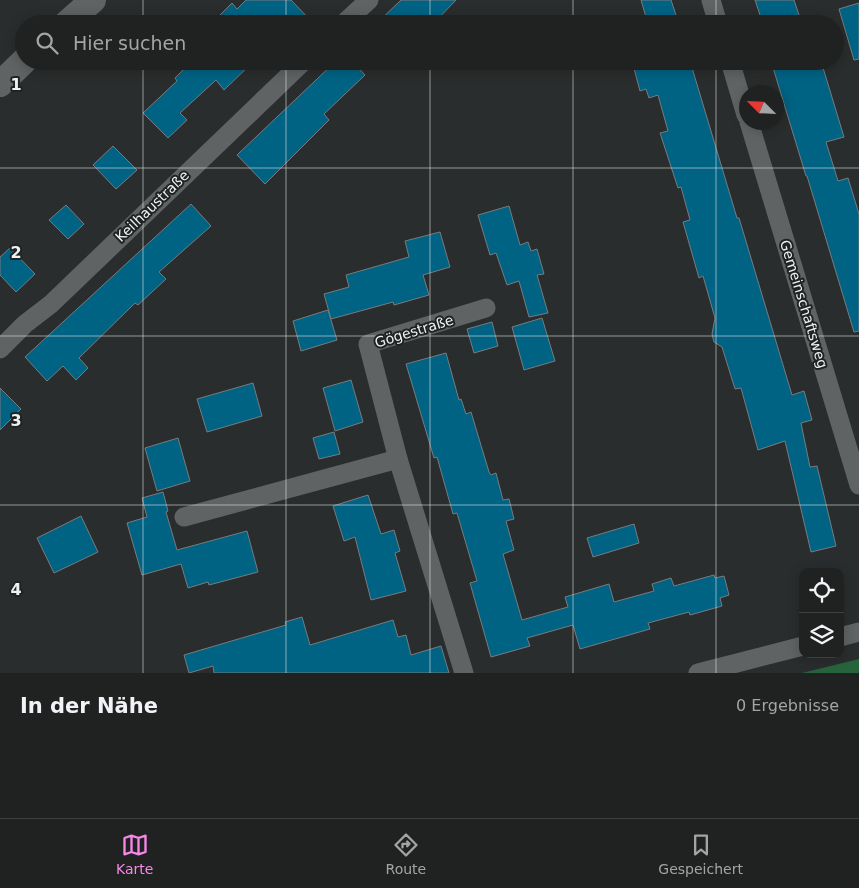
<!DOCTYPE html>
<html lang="de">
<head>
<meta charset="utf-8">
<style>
	body { margin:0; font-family:"DejaVu Sans",sans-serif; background:#282a2a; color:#f1f3f6 }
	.controls { position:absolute; right:15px; bottom:15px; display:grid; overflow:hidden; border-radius:10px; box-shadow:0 2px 12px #0003 }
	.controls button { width:45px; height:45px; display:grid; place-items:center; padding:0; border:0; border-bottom:1px solid #3d3f40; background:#202222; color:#f1f3f6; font:25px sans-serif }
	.compass { position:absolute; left:739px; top:85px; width:45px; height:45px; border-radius:50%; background:#202222; box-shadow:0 2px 12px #0003; rotate:294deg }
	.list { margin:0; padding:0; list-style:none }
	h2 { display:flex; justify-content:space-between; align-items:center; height:65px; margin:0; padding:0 20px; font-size:21px }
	h2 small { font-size:16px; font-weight:400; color:#a2a4a5 }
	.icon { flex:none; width:28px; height:28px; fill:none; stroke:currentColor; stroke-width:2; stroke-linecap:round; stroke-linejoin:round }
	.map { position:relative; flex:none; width:859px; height:673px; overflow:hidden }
	.search { position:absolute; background:#202222; box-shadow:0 2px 12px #0003; left:15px; right:15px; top:15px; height:55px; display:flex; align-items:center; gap:12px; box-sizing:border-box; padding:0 18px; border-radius:28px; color:#a2a4a5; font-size:19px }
	.sheet { height:145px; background:#202222 }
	nav { display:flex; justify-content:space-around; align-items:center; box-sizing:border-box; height:70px; border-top:1px solid #3d3f40; background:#202222; font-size:14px; color:#a2a4a5 }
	nav a { display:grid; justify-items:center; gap:2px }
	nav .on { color:#f987e8 }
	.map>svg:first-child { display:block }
	.green { fill:#27643c }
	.building { fill:#006384; stroke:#787b7d }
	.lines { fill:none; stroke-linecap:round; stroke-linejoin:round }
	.minor { stroke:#5f6363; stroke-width:19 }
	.secondary { stroke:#5f6363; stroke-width:26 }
	.grid { fill:none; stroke:#eff1f1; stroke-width:1; stroke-opacity:0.55 }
	.labels { text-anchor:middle; stroke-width:4; stroke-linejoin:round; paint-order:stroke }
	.street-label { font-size:14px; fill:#eff1f1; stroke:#202324 }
	.grid-label { font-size:16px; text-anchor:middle; font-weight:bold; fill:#eff1f1; stroke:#202324; stroke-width:4; stroke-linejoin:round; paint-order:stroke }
</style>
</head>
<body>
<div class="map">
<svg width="859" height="673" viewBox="0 0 859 673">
	<rect width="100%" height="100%" fill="#2a2d2d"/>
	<!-- green -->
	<polygon class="green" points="859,659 859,673 802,673"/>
	<!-- building -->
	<g class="building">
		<polygon points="246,0 291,0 314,24 211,24 232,3 237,9"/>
		<polygon points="401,0 456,0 433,24 376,24"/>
		<polygon points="641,0 671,0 679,24 648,24"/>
		<polygon points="755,0 794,0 802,24 763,24"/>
		<polygon points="859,3 859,59 854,60 839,9"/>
		<polygon points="192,61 254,61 224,90 216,80 180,113 187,120 168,138 143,113 177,81 175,78"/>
		<polygon points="336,61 352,61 365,75 324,114 329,120 265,184 237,155"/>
		<polygon points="632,61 690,61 737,218 739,218 792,395 804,391 812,420 801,423 810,467 817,466 836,546 811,552 785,441 758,450 741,388 735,389 722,347 714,342 712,334 715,318 703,276 699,278 683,222 690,220 681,187 678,188 660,133 668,131 658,95 649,98 646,89 640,91"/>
		<polygon points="771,61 821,61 844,137 826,142 838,181 848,178 859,214 859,331 854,332 807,176 806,176"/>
		<polygon points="113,146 137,170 116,189 93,165"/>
		<polygon points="191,204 211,226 159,272 166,279 138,305 135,303 79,358 88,368 76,380 63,366 47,381 25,357"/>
		<polygon points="66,205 84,224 68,239 49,220"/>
		<polygon points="509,206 520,245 528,242 531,251 537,249 544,274 537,275 548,313 529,317 519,281 507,285 496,253 490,255 478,215"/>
		<polygon points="440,232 450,267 423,275 429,295 394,305 393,302 331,319 324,294 349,287 346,275 409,257 405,241"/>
		<polygon points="10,248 35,274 16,292 0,275 0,257"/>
		<polygon points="328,310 337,340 301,351 293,321"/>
		<polygon points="542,318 555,361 524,370 512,327"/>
		<polygon points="492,322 498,346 474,353 467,329"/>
		<polygon points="446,353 459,400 461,399 466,414 471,412 489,472 491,475 496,473 503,500 509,499 514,519 506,521 514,550 503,554 522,620 568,607 565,597 609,584 614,602 654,591 652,584 671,578 674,586 714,575 715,578 724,576 729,595 720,598 722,606 690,615 689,612 648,623 650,629 580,649 573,625 527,638 530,646 491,657 470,583 477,581 457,513 453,514 437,457 434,458 406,364"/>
		<polygon points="351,380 363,422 335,431 323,388"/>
		<polygon points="253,383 262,416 207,432 197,399"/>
		<polygon points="0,388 21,409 0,430"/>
		<polygon points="334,432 340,454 319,459 313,438"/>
		<polygon points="178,438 190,481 157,491 145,448"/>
		<polygon points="163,492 168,511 166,512 177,550 247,531 258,572 209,585 208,582 188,588 181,564 142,575 127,523 147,517 142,498"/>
		<polygon points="368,495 381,534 394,530 400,551 395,553 406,591 371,600 355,537 344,541 333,506"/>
		<polygon points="81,516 98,552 54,573 37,538"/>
		<polygon points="634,524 639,543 593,557 587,538"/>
		<polygon points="302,617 310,645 393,620 398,637 406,635 411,655 441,646 449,673 214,673 213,666 189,673 184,655 286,625 285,622"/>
	</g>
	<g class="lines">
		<!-- minor -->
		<g class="minor">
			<polyline points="711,0 718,24"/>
			<polyline points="343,24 369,0"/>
			<polyline points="730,61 746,115"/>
			<polyline points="749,122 859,485"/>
			<polyline points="0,349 25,324 51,304 304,61"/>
			<polyline points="184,517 398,459"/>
			<polyline points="840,637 859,632"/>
			<polyline points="464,673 398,459 368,344 486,308"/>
			<polyline points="698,673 803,646"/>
		</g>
		<!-- secondary -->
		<g class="secondary">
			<polyline points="66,24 93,0"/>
			<polyline points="0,84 24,61"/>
		</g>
	</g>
	<!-- grid -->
	<path class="grid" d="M143,0V24M286,0V24M430,0V24M573,0V24M716,0V24M143,61V673M286,61V673M430,61V673M573,61V673M716,61V673M0,168H859M0,336H859M0,505H859"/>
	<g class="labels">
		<!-- street labels -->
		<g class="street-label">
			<text transform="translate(152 206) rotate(-44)" y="5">Keilhaustraße</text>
			<text transform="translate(804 304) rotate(73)" y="5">Gemeinschaftsweg</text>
			<text transform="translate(414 331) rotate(-17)" y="5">Gögestraße</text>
		</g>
	</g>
	<g class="grid-label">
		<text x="16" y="90">1</text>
		<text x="16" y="258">2</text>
		<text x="16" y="426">3</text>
		<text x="16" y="595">4</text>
	</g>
</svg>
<div class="controls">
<button><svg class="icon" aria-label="locate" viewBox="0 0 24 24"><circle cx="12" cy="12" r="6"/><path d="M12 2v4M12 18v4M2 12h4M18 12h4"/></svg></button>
<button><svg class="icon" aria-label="layers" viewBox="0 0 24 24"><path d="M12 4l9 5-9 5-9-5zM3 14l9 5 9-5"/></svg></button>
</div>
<svg class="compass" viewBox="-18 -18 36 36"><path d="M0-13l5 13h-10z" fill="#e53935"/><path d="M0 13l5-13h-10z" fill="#a2a4a5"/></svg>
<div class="search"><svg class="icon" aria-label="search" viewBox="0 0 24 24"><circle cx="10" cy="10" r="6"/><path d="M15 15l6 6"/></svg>Hier suchen</div>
</div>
<section class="sheet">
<h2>In der Nähe<small>0 Ergebnisse</small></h2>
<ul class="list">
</ul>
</section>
<nav>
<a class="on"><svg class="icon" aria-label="map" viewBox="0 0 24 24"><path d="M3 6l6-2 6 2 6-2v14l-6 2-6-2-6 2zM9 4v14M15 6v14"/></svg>Karte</a>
<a><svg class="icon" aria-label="directions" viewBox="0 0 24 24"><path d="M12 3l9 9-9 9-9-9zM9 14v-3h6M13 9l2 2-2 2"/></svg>Route</a>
<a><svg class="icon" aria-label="saved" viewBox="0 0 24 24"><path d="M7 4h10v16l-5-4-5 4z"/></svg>Gespeichert</a>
</nav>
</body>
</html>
